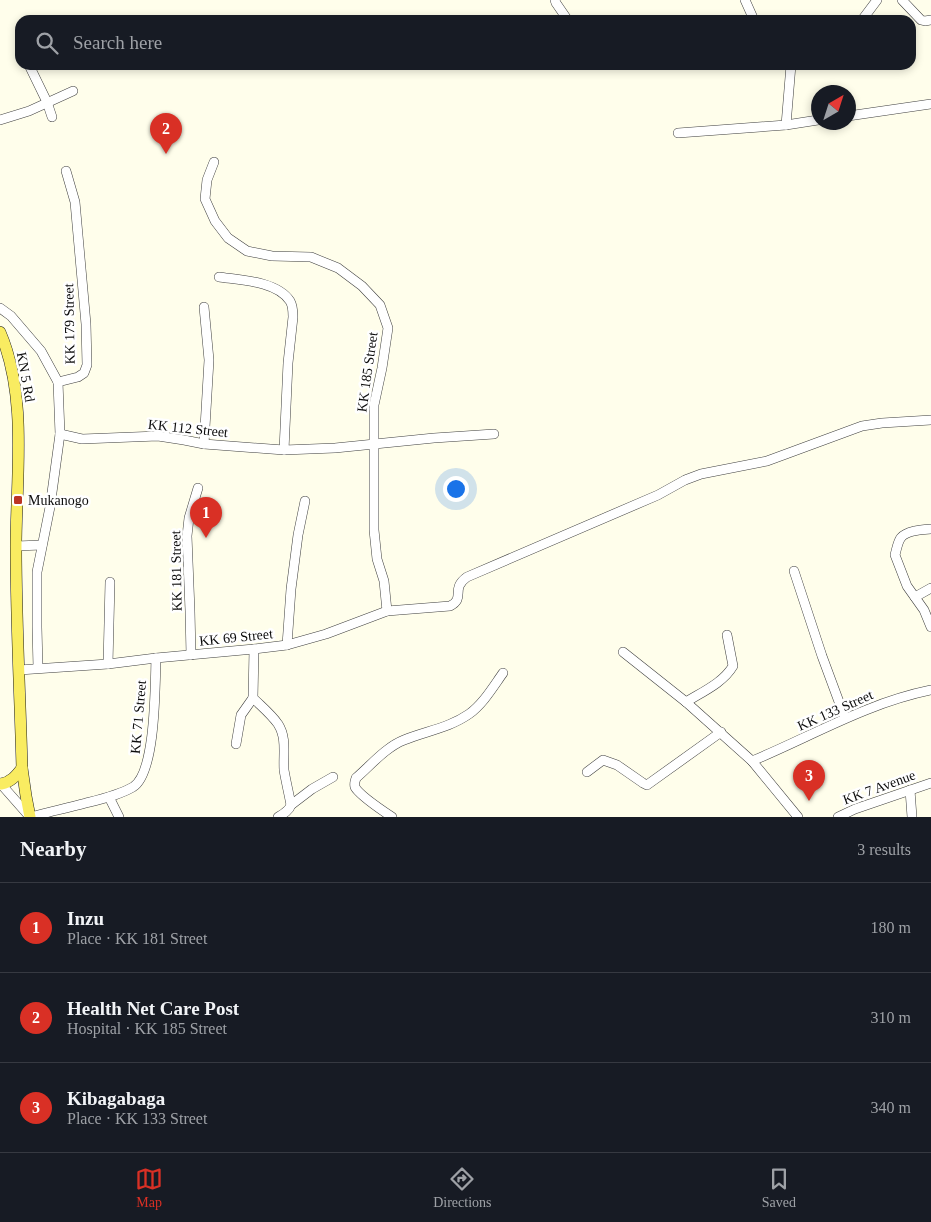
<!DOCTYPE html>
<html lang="en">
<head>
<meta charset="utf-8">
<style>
	body { margin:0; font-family:Georgia,serif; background:#242831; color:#f1f3f6 }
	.compass { position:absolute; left:811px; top:85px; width:45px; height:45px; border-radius:50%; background:#171b24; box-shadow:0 2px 8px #0003; rotate:39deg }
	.you { position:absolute; left:455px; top:488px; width:18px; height:18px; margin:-12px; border:4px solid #fff; border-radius:50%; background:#1a73e8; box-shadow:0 0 0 8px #1a73e833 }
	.badge { display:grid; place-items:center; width:32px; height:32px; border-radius:50%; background:#d93025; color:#fff; font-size:16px; font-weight:700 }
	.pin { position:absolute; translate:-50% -41px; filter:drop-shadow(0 1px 2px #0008) }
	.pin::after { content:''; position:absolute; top:26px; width:18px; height:15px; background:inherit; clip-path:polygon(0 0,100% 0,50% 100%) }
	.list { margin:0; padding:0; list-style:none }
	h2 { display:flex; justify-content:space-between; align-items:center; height:65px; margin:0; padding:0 20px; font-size:21px }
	h2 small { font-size:16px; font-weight:400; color:#9ea1a6 }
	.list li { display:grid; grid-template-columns:32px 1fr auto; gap:15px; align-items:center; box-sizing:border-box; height:90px; padding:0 20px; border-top:1px solid #363941 }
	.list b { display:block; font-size:19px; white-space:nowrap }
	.list p { margin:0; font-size:16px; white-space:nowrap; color:#9ea1a6 }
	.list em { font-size:16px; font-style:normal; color:#9ea1a6 }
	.icon { flex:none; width:28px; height:28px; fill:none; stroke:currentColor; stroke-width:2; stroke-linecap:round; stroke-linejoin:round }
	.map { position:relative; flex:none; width:931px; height:817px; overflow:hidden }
	.search { position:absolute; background:#171b24; box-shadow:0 2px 8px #0003; left:15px; right:15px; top:15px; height:55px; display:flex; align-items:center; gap:12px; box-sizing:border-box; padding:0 18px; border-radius:15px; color:#9ea1a6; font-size:19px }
	.sheet { height:335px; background:#171b24 }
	nav { display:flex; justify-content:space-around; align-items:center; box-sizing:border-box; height:70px; border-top:1px solid #363941; background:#171b24; font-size:14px; color:#9ea1a6 }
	nav a { display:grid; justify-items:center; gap:2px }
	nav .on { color:#d93025 }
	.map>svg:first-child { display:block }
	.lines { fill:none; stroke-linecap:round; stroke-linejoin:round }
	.minor-casing { stroke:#3f3f3f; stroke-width:10 }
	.major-casing { stroke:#1d1d1d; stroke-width:12 }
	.minor { stroke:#fff; stroke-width:9 }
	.major { stroke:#f9ec61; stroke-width:11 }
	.poi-dot { fill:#bc3524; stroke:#fff; stroke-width:2 }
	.labels { text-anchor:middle; stroke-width:5; stroke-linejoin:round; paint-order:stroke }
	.street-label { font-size:14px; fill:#0c0c0c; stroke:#fff }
	.poi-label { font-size:14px; fill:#0c0c0c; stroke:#fff; text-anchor:start }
</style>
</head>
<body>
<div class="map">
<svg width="931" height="817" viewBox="0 0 931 817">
	<rect width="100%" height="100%" fill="#fffeeb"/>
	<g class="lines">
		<defs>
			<g id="minor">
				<polyline points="555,0 556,3 567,19"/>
				<polyline points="745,0 754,20"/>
				<polyline points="902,0 921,20 925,21 931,20"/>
				<polyline points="862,20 877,0"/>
				<polyline points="29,65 47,102 52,117"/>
				<polyline points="848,116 931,104"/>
				<polyline points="0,120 29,111 73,91"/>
				<polyline points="786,125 791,65"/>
				<polyline points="678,133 786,125 818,120"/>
				<polyline points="214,162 207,180 205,199 215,221 228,238 247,251 272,256 311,257 338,268 362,286 380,305 388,328 382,368 374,405 374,530 377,559 384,581 387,611"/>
				<path d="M219,277C240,280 277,281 290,301C293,306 293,311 293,317L288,363L284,450"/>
				<polyline points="204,307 209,360 204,444"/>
				<polyline points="0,308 11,316 41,351 58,382"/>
				<polyline points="60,434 82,439 158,436 184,440 204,444 284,450 335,448 434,438 494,434"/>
				<path d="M931,529C925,529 920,530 914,531C898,535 899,540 895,555L907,586L924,610L931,627"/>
				<polyline points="16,546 42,545"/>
				<polyline points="794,571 822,656 845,718"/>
				<polyline points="915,597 931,588"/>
				<polyline points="287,645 291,589 298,535 305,501"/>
				<path d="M254,649L253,698C261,706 271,714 278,724C287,738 283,754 284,770C286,782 289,794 291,805"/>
				<polyline points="623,652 686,702 752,761 798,817"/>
				<polyline points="191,655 190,611 187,536 189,518 198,488"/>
				<polyline points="108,664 110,582"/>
				<polyline points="38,668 37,627 37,572 50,507 60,434 58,382 78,377 84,373 87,365 86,324 75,202 66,171"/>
				<path d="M19,670L108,664L156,658L254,649L287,645L326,634L387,611L450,606C466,598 450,589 467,577L658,495L685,480L701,474L767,461L862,426L882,423L931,420"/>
				<path d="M686,702C702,692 723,683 733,666L727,635"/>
				<polyline points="236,744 241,715 253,698"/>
				<path d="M752,761C812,736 867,703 931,690"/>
				<polyline points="587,772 603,760 617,765 643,783 647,785 721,732"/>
				<polyline points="0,783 30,817"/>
				<polyline points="910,790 912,817"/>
				<polyline points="109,797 119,817"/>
				<path d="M30,817C49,812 67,808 86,803C102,799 119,795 133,787C156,773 155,685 156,658"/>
				<path d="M278,817C283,814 289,811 291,805L312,789L333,777"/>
				<path d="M392,817C383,811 359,795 355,787C354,783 355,782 356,778C371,765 386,747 404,740C426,731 449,728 469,714C483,704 493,687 503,673"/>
				<polyline points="838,817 855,809 931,783"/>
			</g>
			<g id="major">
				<path d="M0,332C28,397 16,477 16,547C16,620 20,694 22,768L26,796L30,817"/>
				<path d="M1,784C11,782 16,776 22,768"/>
			</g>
		</defs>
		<!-- minor casing -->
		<use href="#minor" class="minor-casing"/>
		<!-- major casing -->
		<use href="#major" class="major-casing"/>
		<!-- minor -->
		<use href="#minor" class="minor"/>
		<!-- major -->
		<use href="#major" class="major"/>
	</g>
	<!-- markers -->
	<rect class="poi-dot" x="13" y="495" width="10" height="10" rx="2.5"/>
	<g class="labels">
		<!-- street labels -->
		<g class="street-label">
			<text transform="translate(69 324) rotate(-91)" y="5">KK 179 Street</text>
			<text transform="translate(367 372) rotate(-82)" y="5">KK 185 Street</text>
			<text transform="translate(26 377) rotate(80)" y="5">KN 5 Rd</text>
			<text transform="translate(188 428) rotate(6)" y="5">KK 112 Street</text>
			<text transform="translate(176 571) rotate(-91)" y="5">KK 181 Street</text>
			<text transform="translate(236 637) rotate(-6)" y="5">KK 69 Street</text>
			<text transform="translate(835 710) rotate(-24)" y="5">KK 133 Street</text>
			<text transform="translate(138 717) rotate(-85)" y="5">KK 71 Street</text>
			<text transform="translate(879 787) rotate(-20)" y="5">KK 7 Avenue</text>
		</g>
		<!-- poi labels -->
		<g class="poi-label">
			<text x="28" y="505">Mukanogo</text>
		</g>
	</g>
</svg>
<svg class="compass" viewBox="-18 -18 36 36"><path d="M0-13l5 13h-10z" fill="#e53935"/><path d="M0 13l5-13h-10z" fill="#9ea1a6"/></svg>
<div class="you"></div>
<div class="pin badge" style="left:206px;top:538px">1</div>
<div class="pin badge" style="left:166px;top:154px">2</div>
<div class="pin badge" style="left:809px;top:801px">3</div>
<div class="search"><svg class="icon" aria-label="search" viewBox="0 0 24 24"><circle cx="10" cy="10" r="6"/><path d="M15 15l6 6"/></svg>Search here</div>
</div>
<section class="sheet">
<h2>Nearby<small>3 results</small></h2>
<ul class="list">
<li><span class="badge">1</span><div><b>Inzu</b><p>Place · KK 181 Street</p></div><em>180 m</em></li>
<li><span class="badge">2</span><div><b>Health Net Care Post</b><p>Hospital · KK 185 Street</p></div><em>310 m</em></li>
<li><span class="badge">3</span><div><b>Kibagabaga</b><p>Place · KK 133 Street</p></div><em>340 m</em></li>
</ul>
</section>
<nav>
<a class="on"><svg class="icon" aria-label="map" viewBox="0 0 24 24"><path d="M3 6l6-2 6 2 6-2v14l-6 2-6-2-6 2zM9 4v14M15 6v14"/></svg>Map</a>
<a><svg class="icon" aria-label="directions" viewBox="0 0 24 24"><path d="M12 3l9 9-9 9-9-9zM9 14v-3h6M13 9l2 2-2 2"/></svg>Directions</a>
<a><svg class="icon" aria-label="saved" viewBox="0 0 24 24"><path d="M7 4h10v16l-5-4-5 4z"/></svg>Saved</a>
</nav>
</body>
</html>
